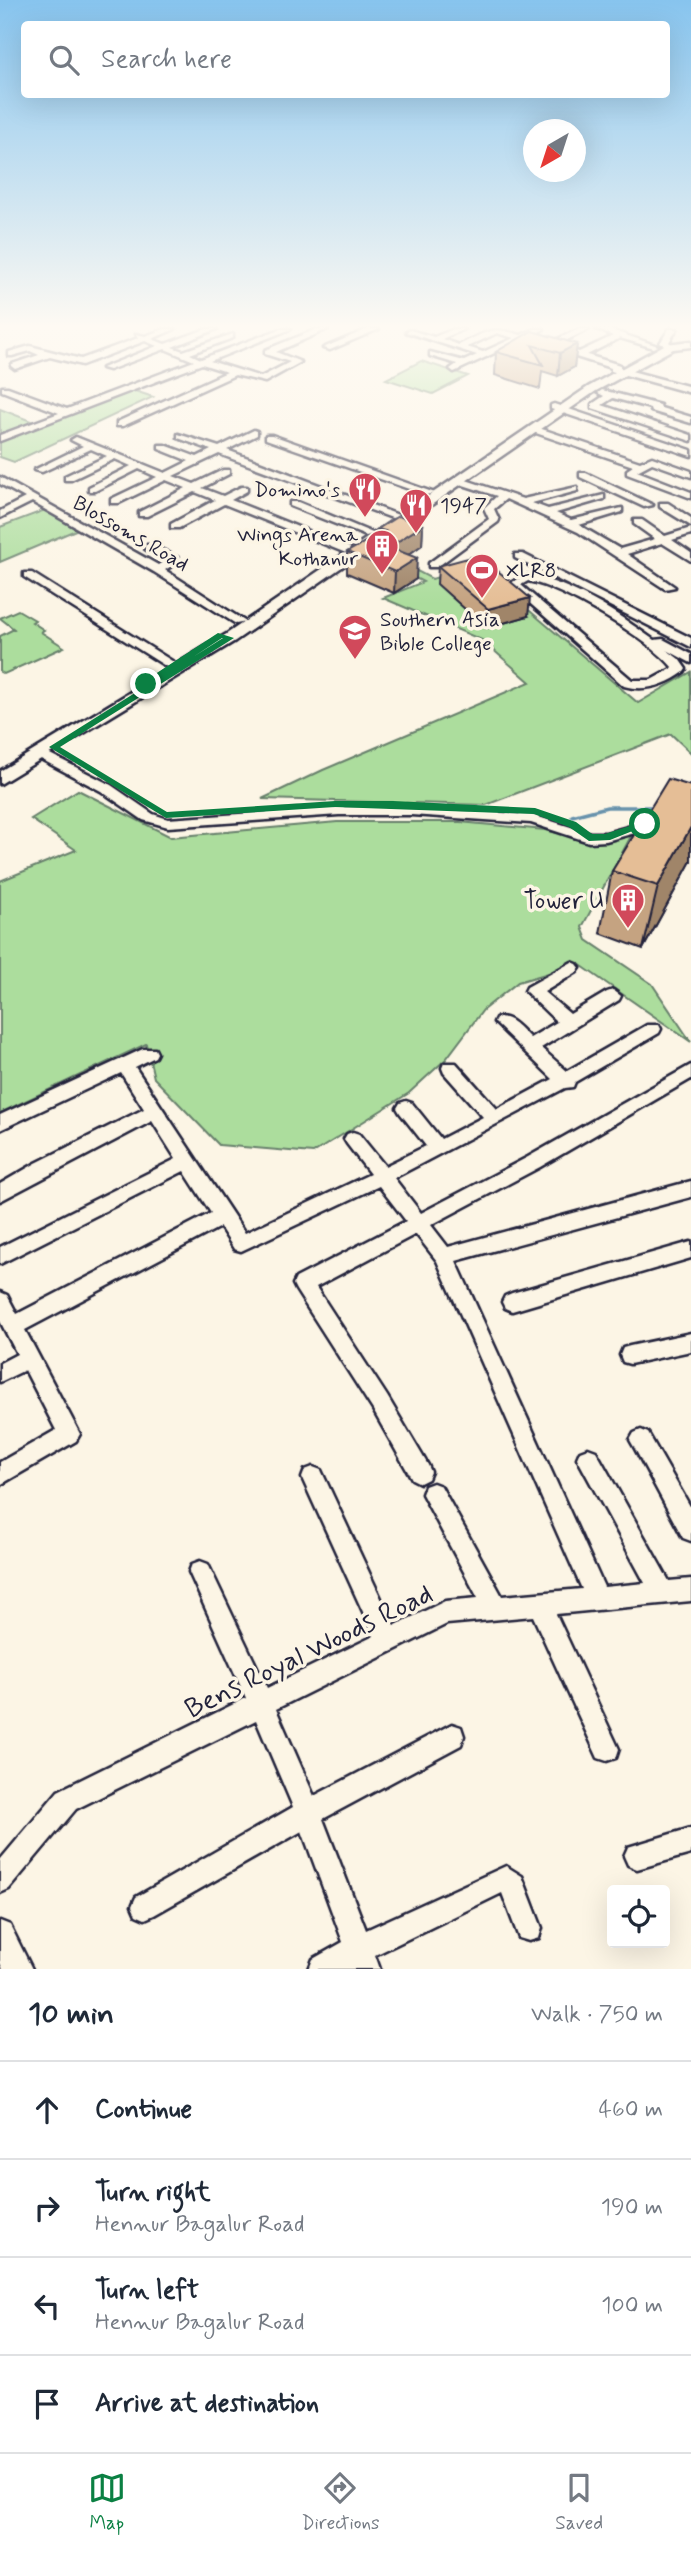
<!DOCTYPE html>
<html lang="en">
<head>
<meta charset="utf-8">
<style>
	body { margin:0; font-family:Mynerve,sans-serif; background:#f6f6f7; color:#1f2937 }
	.controls { position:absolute; right:21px; bottom:21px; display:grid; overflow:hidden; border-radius:7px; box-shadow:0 7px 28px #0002 }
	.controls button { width:63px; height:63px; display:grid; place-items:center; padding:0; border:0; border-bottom:2px solid #e0e1e3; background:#fff; color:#1f2937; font:35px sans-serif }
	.compass { position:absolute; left:523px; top:119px; width:63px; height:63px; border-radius:50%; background:#fff; box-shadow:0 7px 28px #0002; rotate:219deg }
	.stop { position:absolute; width:21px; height:21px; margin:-16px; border:5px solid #0b8043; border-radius:50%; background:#fff }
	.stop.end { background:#0b8043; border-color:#fff; box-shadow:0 2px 7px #0008 }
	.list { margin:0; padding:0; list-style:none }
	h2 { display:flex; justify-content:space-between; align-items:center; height:91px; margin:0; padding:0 28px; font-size:30px }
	h2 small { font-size:23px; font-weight:400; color:#747a83 }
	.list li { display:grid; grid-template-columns:46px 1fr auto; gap:21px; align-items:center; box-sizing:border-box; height:98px; padding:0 28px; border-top:2px solid #e0e1e3 }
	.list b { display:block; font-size:26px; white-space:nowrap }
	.list p { margin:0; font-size:23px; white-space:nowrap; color:#747a83 }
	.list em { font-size:23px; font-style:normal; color:#747a83 }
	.icon { flex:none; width:38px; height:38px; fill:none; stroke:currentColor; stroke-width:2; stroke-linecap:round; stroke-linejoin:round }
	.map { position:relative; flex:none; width:691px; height:1969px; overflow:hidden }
	.search { position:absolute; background:#fff; box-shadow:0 7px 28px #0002; left:21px; right:21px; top:21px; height:77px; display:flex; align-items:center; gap:18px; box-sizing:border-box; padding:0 24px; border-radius:7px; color:#747a83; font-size:26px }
	.sheet { height:483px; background:#fff }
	nav { display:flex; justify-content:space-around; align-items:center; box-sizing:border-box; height:98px; border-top:2px solid #e0e1e3; background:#fff; font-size:19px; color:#747a83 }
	nav a { display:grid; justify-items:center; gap:4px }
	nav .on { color:#0b8043 }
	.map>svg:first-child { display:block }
	.green { fill:#acdd9d; stroke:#67806c; stroke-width:2 }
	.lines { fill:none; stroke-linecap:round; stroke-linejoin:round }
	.stream { stroke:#6792ac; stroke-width:3.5 }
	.minor-casing { stroke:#22223b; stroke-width:5 }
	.major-casing { stroke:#22223b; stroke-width:5 }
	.minor { fill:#fcf5e5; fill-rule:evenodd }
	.major { fill:#fcf5e5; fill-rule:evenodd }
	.wall { fill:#c5a381; stroke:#22223b; stroke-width:2 }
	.shaded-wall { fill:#a08569; stroke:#22223b; stroke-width:2 }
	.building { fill:#e5be96; stroke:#22223b; stroke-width:2 }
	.route { fill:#0b8043; fill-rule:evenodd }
	.labels { text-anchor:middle; stroke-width:7; stroke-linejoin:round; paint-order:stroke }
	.far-poi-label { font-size:21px; fill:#22223b; stroke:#fcf5e5; text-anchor:start }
	.far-street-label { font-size:21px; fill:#22223b; stroke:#fcf5e5 }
	.poi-label { font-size:24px; fill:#22223b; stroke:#fcf5e5; text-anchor:end }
	.near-street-label { font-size:28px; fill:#22223b; stroke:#fcf5e5 }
</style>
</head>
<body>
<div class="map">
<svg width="691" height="1969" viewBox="0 0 691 1969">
	<rect width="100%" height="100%" fill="#fcf5e5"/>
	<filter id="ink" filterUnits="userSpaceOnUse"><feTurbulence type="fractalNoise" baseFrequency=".0143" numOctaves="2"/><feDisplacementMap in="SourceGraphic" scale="14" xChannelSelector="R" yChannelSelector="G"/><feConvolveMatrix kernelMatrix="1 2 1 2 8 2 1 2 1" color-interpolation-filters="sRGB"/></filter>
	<g filter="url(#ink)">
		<!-- green -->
		<g class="green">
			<polygon points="421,361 468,376 433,394 386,379"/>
			<polygon points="132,390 153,397 14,462 0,457 0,409 41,425"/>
			<polygon points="45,510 78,529 0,562 0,527"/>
			<polygon points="373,548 432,579 476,565 638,703 691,672 691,753 671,734 486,805 262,799 323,770 530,682 482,640 383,598 423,582 366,552"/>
			<polygon points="18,610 35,620 32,622 44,630 41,632 64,647 4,674 0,672 0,636 14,629 0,618"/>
			<polygon points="78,790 171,837 337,822 460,822 545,830 592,841 636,827 582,927 587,940 652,984 691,1042 579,964 518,982 483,1010 446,1059 409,1093 313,1153 219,1145 154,1078 146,1044 0,1113 0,881 76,850 31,819"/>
		</g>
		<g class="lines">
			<!-- stream -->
			<polyline class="stream" points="572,816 607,807 653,807"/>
			<defs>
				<g id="minor">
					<polygon points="164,329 175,329 152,339 165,344 206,329 217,329 172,347 183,351 233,334 233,338 190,354 201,359 280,329 291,329 210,361 261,377 290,362 265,354 265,350 317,329 328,329 276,352 301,362 265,382 235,375 123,426 117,426 117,422 227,372 202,364 0,441 0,435 59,413 2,391 2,387 8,387 67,409 194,361 165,349 109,370 102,368 157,346 145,341 82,365 50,357 15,369 11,366 12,364 39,355 30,351 12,356 9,356 9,352 30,346 81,359 138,338 136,334 145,336"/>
					<polygon points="368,329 379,329 330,350 323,348"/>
					<path d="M454,329H464L442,339L459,345C488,331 491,326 521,335L534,329H544L529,337L549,343L579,329H589L557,345L579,352L613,336L596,329H608L658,346L654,348L620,338L587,355L620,365V368L691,387V393L611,371V368L522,340L454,372L450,369L457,364L430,356V352L464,361L477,355L406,332L410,330L434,337ZM497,333L514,338L483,352L467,347Z"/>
					<polygon points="669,329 677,329 669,342 674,346 670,348 660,343"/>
					<polygon points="602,390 660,405 661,408 691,417 691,423 651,411 650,408 613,398 602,405 691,435 691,441 592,408 592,404 604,396 598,393"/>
					<polygon points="554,404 691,450 691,456 551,409 551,405"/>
					<polygon points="533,426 640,462 652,457 691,471 691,477 652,463 637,471 691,492 691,498 627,474 627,470 633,466 530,431 530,427"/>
					<polygon points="254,430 257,431 257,435 227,450 401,516 392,518 219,454 173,476 194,484 223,470 229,470 229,474 202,488 223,496 241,487 247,487 247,491 231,500 350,548 350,552 346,553 224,504 179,528 171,528 171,524 215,500 195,492 147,516 139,516 139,512 186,488 166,480 119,503 111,503 111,499 157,477 139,469 95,491 89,491 89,487 131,466 115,459 71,480 65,480 65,476 107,456 91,449 42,472 34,470 83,446 71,440 76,437 165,473 189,461 159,449 159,445 165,445 197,457 211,450 178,438 178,434 219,447"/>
					<polygon points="266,435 272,435 435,493 426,495 266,439"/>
					<polygon points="580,473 586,473 653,505 644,507 580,477"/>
					<polygon points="0,477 158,565 166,560 145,549 145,545 153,545 178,558 178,562 165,570 246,622 236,624 154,572 32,502 0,518 0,511 25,498 0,484"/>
					<polygon points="460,478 523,499 577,487 577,491 532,503 548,509 604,495 604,499 556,513 571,520 622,508 622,512 579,525 620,549 655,539 634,524 634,520 642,520 665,536 691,528 691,534 672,540 691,553 691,561 662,543 627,554 675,587 665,589 578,532 506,499 494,509 499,520 498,522 437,567 429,567 429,563 489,519 484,508 497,496 457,483 457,479"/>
					<polygon points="290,502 298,502 375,534 366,536 290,506"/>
					<polygon points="660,503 668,503 691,518 691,526 660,507"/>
					<polygon points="515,554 523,554 691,638 691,647 515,558"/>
					<polygon points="24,573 32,573 180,666 178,669 170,669 24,577"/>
					<path d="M527,575C575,584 615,612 654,640L663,639L691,654V663L667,650L679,659L686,669L684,672C666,685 646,692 624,686L508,584ZM528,581C564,588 651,640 673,668L651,680H632L521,585Z"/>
					<polygon points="42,750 111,785 153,814 168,819 339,807 411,807 532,815 590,833 606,833 671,815 691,815 691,823 671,823 606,841 589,842 531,823 411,815 339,815 168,827 143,820 101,791 37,757 37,751"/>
					<path d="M572,962L577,964L580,968L577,972L544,992L570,1014L607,992L613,990L621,996L619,1000L541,1048L567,1071L647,1025H659L661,1029L659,1033L575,1082L573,1087L565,1088L394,1178L421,1213L528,1157L691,1065V1079L540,1167L431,1225L448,1247L691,1181V1197L456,1261L604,1587L645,1583L577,1458L580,1451L588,1448L596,1451L669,1581L691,1579V1601L556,1614L619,1749L616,1758L607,1761L598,1758L533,1616L447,1624L276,1709L314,1796L452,1724L461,1727L464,1736L461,1745L323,1819L366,1930L506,1866L522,1876L542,1928L539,1938L529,1941L519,1938L502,1893L375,1955L380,1969H309L313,1959L343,1942L302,1831L154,1915L145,1919L136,1915L132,1906L136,1897L293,1807L256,1720L76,1809L9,1889L0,1893V1860L58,1791L246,1698L189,1572L192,1564L200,1561L208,1564L267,1688L374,1636L302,1478L305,1470L313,1467L321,1470L394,1626L445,1601L478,1598L422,1494L425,1486L433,1483L441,1486L502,1596L582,1589L437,1261L416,1234L316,1287L387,1396L428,1465L431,1472L428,1479L420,1483L412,1479L373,1410L296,1290L293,1284L296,1278L406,1221L379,1186L241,1251L234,1249L220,1227L25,1330L80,1434L76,1441L0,1485V1462L56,1430L25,1370L0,1382V1363L17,1354L0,1321V1292L7,1295L17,1314L211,1213L184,1171L0,1264V1247L176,1159L152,1121L0,1201V1184L36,1163L144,1109L121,1073L0,1130V1115L143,1049H155L157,1053L155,1057L135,1067L245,1233L370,1174L347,1144L344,1139L347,1134L353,1132L359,1134L385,1166L426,1146L400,1113L397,1108L400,1103L406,1101L412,1103L441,1139L483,1117L444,1073L442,1068L444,1063H456L497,1109L553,1079L494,1022L496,1018C510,1014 521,1030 530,1038L557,1022L525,991L527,987Z"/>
					<polygon points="691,1242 691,1258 512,1311 505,1308 502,1302 505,1296 512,1293"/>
					<polygon points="691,1333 691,1351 630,1364 623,1362 620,1355 623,1348 630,1346"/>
					<polygon points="641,1430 648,1433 691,1508 691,1541 683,1538 634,1447 630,1440 634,1433"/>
					<polygon points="691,1828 691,1854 637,1869 628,1865 624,1856 628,1847"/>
					<polygon points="0,1921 10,1925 32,1969 3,1969 0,1963"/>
				</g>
				<polygon id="major" points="691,341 691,347 673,349 596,391 235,641 0,784 0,771 225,635 588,387 666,344"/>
			</defs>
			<!-- minor casing -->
			<use href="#minor" class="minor-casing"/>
			<!-- major casing -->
			<use href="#major" class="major-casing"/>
			<!-- minor -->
			<use href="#minor" class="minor"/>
			<!-- major -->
			<use href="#major" class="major"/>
		</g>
		<!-- wall -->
		<g class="wall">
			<polygon points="532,331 577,344 574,367 558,376 542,371 540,389 495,375 496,352"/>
			<polygon points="423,525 422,545 408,555 416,579 394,593 347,573 347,552 378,535 378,529"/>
			<polygon points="438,566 528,616 486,628 437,584"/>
			<polygon points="691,786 691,861 643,949 600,933 612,871"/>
		</g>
		<!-- shaded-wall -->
		<g class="shaded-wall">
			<polygon points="577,344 574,367 558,376 560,353"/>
			<polygon points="423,525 422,545 389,568 389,547"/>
			<polygon points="417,558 416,579 394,593 395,572"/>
			<polygon points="530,598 528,616 486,628 488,609"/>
			<polygon points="691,827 691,861 643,949 658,886"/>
		</g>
		<!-- building -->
		<g class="building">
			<polygon points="532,331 577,344 560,353 532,345 543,365 496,352"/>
			<polygon points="398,516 423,525 389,547 417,558 395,572 347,552 385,531 378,529"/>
			<polygon points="479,555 530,598 488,609 438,566"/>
			<polygon points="668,779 691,786 691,827 658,886 612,871"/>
		</g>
	</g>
	<!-- sky -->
	<linearGradient id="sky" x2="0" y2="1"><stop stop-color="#87c4ee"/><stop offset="0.54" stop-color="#fefaf3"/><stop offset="1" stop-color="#fefaf3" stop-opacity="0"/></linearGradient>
	<rect width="691" height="604" fill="url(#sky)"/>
	<!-- route -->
	<path class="route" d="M218,633L234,638L60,747L167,812L335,801H393L535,808L576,822L592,834H605L645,821L650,824L610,840L589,841L569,827L534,814L335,807L166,818L49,747L146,686L143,682ZM222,638H223L193,657Z"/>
	<!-- icons -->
	<defs>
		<symbol id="restaurant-pin" viewBox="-11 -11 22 30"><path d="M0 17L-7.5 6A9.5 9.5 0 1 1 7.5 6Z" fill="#d1495b" stroke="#fcf5e5"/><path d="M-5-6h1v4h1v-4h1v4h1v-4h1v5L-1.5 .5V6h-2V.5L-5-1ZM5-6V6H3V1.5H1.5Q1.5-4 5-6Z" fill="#fff"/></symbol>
		<symbol id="building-pin" viewBox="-11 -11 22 30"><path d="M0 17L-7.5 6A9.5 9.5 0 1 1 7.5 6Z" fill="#d1495b" stroke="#fcf5e5"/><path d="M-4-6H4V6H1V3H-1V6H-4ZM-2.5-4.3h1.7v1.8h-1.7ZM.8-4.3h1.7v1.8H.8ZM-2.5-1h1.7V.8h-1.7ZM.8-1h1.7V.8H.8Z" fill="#fff"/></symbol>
		<symbol id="stadium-pin" viewBox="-11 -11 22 30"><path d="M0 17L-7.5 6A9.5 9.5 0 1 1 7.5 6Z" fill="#d1495b" stroke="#fcf5e5"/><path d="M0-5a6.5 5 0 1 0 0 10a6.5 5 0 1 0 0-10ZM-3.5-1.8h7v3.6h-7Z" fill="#fff"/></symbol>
		<symbol id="university-pin" viewBox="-11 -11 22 30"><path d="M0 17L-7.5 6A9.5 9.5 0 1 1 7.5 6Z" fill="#d1495b" stroke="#fcf5e5"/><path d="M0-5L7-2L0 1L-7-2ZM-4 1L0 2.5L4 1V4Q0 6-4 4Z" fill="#fff"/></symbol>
	</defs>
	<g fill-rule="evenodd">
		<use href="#restaurant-pin" x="346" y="470" width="38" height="52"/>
		<use href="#restaurant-pin" x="397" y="486" width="38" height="52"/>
		<use href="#building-pin" x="363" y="527" width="38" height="52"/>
		<use href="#stadium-pin" x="463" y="551" width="38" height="52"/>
		<use href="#university-pin" x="336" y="612" width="38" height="52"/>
		<use href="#building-pin" x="609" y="881" width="38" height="52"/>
	</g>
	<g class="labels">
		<!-- far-poi labels -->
		<g class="far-poi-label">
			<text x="340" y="496" text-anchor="end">Domino's</text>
			<text x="440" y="512">1947</text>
			<text x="358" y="541" text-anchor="end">Wings Arena<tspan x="358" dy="24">Kothanur</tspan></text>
			<text x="506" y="577">XLR8</text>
			<text x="380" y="626">Southern Asia<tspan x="380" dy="24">Bible College</tspan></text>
		</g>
		<!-- far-street labels -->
		<g class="far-street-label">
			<text transform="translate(131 533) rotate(30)" y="7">Blossoms Road</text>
		</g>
		<!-- poi labels -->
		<g class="poi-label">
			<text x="604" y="908">Tower U</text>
		</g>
		<!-- near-street labels -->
		<g class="near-street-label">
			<text transform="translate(308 1650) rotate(-26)" y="10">Bens Royal Woods Road</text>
		</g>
	</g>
</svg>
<div class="controls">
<button><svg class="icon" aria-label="locate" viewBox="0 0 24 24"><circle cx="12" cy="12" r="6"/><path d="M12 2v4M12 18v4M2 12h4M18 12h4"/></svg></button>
</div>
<svg class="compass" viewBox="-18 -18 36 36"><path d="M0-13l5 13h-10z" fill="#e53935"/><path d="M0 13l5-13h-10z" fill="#747a83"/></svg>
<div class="stop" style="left:645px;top:824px"></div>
<div class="stop end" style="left:146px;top:684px"></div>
<div class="search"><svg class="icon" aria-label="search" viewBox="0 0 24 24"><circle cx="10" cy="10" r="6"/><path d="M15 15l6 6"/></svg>Search here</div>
</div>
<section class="sheet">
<h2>10 min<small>Walk · 750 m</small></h2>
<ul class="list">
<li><svg class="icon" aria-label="ahead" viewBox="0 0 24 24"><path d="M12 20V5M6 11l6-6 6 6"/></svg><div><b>Continue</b></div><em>460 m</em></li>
<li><svg class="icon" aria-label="right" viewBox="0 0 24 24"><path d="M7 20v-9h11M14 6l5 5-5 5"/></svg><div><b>Turn right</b><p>Hennur Bagalur Road</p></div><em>190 m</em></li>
<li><svg class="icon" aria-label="left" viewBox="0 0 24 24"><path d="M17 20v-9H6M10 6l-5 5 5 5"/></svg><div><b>Turn left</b><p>Hennur Bagalur Road</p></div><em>100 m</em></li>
<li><svg class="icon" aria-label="arrive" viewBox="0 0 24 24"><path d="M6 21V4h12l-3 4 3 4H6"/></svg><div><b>Arrive at destination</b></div></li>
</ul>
</section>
<nav>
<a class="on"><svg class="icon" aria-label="map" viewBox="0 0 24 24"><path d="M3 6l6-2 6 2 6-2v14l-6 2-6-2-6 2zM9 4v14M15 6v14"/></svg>Map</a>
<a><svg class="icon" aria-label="directions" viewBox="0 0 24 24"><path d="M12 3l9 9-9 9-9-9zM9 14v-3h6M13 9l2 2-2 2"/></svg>Directions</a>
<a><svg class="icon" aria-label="saved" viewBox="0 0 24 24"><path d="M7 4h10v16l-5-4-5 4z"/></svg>Saved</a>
</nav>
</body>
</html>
